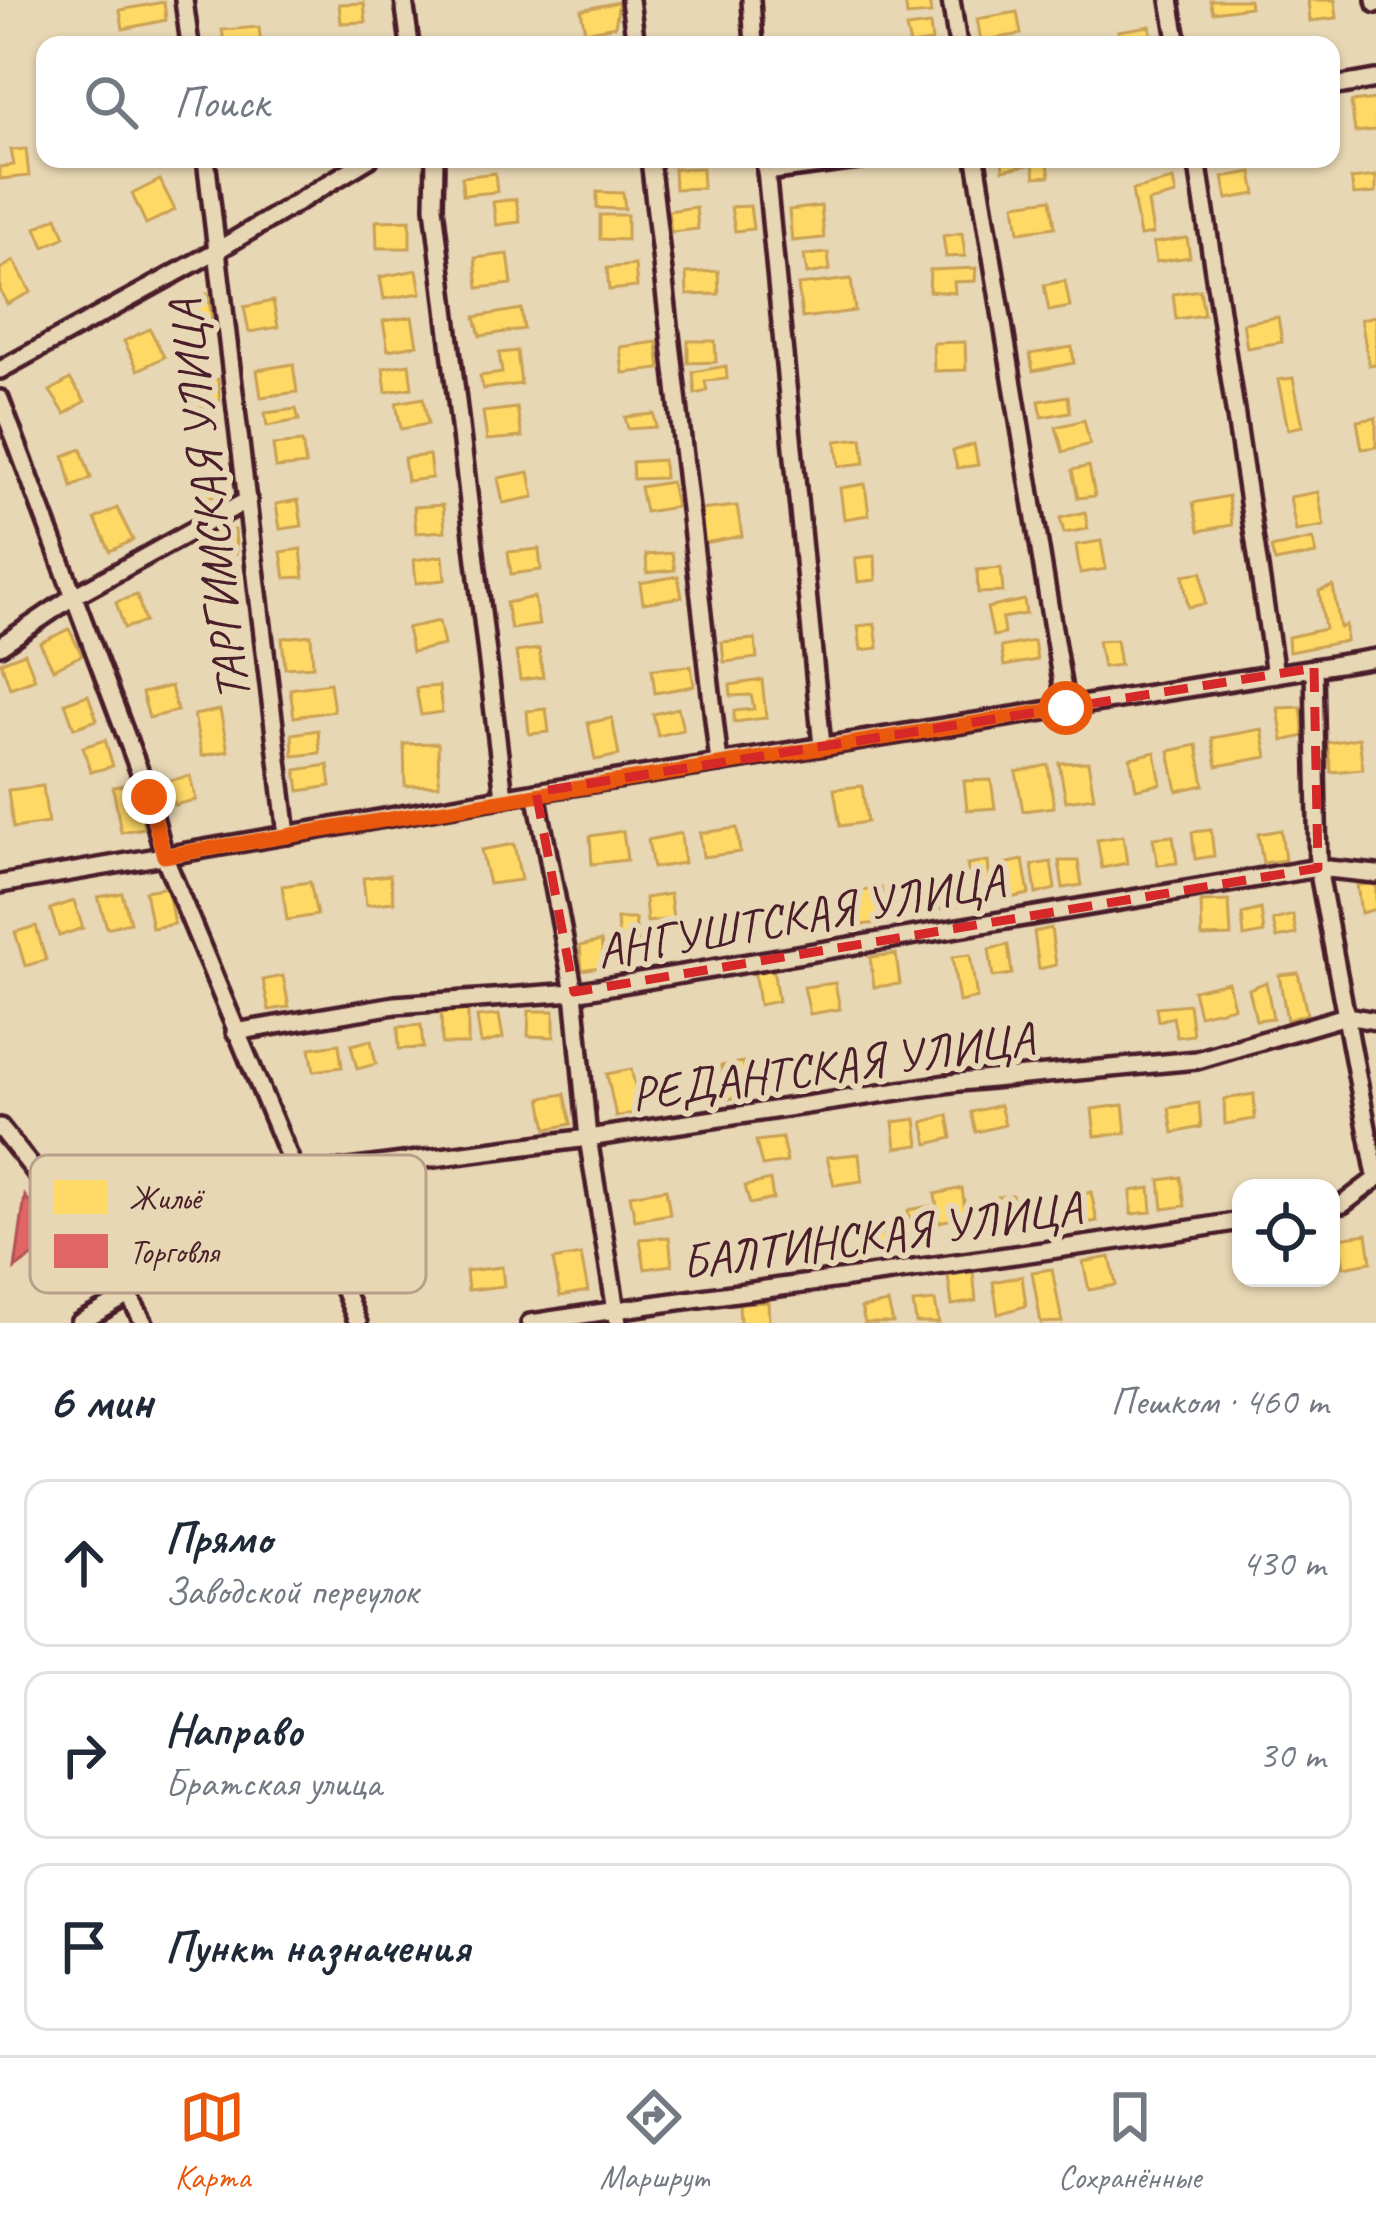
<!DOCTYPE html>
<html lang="ru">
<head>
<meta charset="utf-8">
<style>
	body { margin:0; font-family:Caveat,sans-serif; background:#f6f6f7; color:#1f2937 }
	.controls { position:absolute; right:36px; bottom:36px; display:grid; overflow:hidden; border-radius:24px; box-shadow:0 3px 9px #0004 }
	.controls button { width:108px; height:108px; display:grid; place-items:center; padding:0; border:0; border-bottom:3px solid #e0e1e3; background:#fff; color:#1f2937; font:60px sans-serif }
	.stop { position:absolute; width:36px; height:36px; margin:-27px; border:9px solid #ea580c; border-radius:50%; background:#fff }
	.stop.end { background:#ea580c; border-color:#fff; box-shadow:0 3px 12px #0008 }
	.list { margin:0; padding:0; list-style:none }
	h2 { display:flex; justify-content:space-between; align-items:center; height:156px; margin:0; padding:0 48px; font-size:51px }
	h2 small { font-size:39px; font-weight:400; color:#747a83 }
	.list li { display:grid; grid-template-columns:78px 1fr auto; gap:36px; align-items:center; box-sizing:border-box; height:168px; margin:0 24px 24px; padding:0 24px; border:3px solid #e0e1e3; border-radius:24px }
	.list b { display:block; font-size:45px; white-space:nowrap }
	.list p { margin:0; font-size:39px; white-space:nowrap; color:#747a83 }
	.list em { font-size:39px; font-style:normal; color:#747a83 }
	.icon { flex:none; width:66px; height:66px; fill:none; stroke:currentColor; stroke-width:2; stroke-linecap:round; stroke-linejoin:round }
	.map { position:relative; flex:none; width:1376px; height:1323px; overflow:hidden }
	.search { position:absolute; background:#fff; box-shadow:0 3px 9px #0004; left:36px; right:36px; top:36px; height:132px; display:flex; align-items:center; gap:30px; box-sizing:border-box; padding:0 42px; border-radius:24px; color:#747a83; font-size:45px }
	.sheet { height:732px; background:#fff }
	nav { display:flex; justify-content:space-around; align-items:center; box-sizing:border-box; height:168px; border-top:3px solid #e0e1e3; background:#fff; font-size:33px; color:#747a83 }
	nav a { display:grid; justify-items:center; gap:6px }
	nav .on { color:#ea580c }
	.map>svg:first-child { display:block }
	.homes { fill:#ffd966; stroke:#c9a154; stroke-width:3 }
	.shops { fill:#e06666; stroke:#b35154; stroke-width:3 }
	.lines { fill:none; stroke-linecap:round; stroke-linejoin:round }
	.minor-casing { stroke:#4a1f2b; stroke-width:24 }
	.minor { stroke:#e8d7b4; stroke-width:15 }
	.route { stroke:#ea580c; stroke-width:15 }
	.marked { fill:none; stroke:#d62828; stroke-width:9; stroke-dasharray:24 15; stroke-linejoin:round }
	.labels { text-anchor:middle; stroke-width:12; stroke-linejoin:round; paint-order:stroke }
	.street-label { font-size:48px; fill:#4a1f2b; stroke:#e8d7b4 }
	.key { fill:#e8d7b4; stroke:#b9a08b; stroke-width:3 }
	.key-label { font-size:33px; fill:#4a1f2b }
</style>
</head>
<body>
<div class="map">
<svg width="1376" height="1323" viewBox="0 0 1376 1323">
	<rect width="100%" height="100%" fill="#e8d7b4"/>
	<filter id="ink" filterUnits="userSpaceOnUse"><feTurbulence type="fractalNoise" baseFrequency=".00833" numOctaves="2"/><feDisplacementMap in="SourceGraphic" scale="24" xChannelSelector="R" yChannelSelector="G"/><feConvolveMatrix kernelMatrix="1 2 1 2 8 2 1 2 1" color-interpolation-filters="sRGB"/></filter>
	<g filter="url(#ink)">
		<!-- homes -->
		<g class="homes">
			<polygon points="905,0 929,0 931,14 907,16"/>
			<polygon points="1210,0 1249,0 1250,7 1213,12"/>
			<polygon points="1308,0 1335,0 1337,18 1310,21"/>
			<polygon points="164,2 166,20 123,29 120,10"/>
			<polygon points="619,2 615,26 585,32 581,10"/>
			<polygon points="364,3 366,22 341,23 339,4"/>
			<polygon points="1017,12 1021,34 981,41 977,19"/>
			<polygon points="930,25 932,42 910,45 906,28"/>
			<polygon points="1150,26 1153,45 1121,45 1118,31"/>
			<polygon points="259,27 261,45 225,45 222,30"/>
			<polygon points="1376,99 1376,130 1355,132 1351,102"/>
			<polygon points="26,149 29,176 0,179 0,167 14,165 11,150"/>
			<polygon points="1002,159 1047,159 1050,176 1035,177 1033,164 1003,170"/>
			<polygon points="702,168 703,188 675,189 674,169"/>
			<polygon points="1252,172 1256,194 1227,199 1223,177"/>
			<polygon points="495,173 497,192 463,195 462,177"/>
			<polygon points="1376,176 1376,193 1354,195 1351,179"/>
			<polygon points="160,180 175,210 146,224 132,194"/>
			<polygon points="1173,180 1176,195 1148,202 1153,234 1140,236 1132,190"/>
			<polygon points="597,192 623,193 625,209 597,208"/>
			<polygon points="516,199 520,222 496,225 493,202"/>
			<polygon points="1051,199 1055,227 1019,232 1015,204"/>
			<polygon points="750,206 753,229 735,231 731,207"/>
			<polygon points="821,206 824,238 792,241 789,210"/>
			<polygon points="696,207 698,229 671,232 668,211"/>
			<polygon points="600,215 627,215 627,240 600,239"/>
			<polygon points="57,217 65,237 44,247 36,228"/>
			<polygon points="410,220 410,248 377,248 376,221"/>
			<polygon points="962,233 965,256 946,257 943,236"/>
			<polygon points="1187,238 1190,257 1156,262 1153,243"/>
			<polygon points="828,253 830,270 807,274 804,255"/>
			<polygon points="508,254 512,284 478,288 475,258"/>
			<polygon points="14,261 31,292 7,304 0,290 0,269"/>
			<polygon points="635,265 637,287 609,290 607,268"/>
			<polygon points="976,268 975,281 954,282 955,293 929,291 930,270"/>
			<polygon points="417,270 421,293 384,299 380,277"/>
			<polygon points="718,271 719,294 687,295 686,273"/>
			<polygon points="851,279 855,311 802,318 798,285"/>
			<polygon points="1065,281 1070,307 1049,311 1044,285"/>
			<polygon points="1200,290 1204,315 1176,319 1173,294"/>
			<polygon points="208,294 212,319 192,323 189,299"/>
			<polygon points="273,301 278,327 249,332 244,307"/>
			<polygon points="521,309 524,329 480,336 475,317"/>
			<polygon points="1376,316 1376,364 1369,365 1361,319"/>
			<polygon points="412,317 417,345 388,350 383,321"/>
			<polygon points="1278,317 1282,342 1247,348 1243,323"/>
			<polygon points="150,329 164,357 138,370 124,341"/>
			<polygon points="688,341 715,341 716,362 688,363"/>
			<polygon points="657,342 660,369 623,373 620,347"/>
			<polygon points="965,342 966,370 934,371 933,343"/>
			<polygon points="1072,347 1074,363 1033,371 1030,354"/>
			<polygon points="517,351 521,384 483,389 480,376 502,373 499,353"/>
			<polygon points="293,364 297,392 261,397 257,370"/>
			<polygon points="409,364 412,388 386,392 383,368"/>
			<polygon points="726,366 727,379 705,381 707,391 695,394 693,372"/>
			<polygon points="1293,378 1303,426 1288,429 1278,380"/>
			<polygon points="70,379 85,401 65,414 50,391"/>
			<polygon points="218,379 220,404 200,408 199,380"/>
			<polygon points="1068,396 1070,412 1042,417 1039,401"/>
			<polygon points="423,398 428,424 401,429 396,403"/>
			<polygon points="517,408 522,437 487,440 483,412"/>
			<polygon points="296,409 299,420 267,426 265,413"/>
			<polygon points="654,414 656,427 628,429 625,417"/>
			<polygon points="1376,418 1376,447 1362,449 1357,421"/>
			<polygon points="1084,420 1090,444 1063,452 1056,427"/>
			<polygon points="862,438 865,463 839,466 836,441"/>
			<polygon points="302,442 306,465 276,468 273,445"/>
			<polygon points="974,444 978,465 957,468 953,451"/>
			<polygon points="81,449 91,478 72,487 64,456"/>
			<polygon points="429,455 432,478 407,481 404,458"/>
			<polygon points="663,460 664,478 633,479 632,462"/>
			<polygon points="1089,466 1095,496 1078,498 1072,470"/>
			<polygon points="223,470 226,493 206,498 204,475"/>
			<polygon points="529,472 534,497 503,503 498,478"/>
			<polygon points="671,482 676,507 645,512 640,487"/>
			<polygon points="865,484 869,515 844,519 840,488"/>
			<polygon points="1318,492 1324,526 1296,531 1290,497"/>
			<polygon points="1228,496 1232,525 1199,531 1193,503"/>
			<polygon points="298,500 302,526 280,529 276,504"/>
			<polygon points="443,505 445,531 416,533 414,507"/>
			<polygon points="737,506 742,536 704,543 700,510"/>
			<polygon points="117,508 133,540 110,551 95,519"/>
			<polygon points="1085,512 1088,529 1064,533 1060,518"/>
			<polygon points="235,530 236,553 200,555 199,532"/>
			<polygon points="1313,539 1316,554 1275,562 1271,548"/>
			<polygon points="1101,541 1106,569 1080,573 1076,545"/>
			<polygon points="301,549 304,577 285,578 281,552"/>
			<polygon points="539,549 541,570 511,574 508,552"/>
			<polygon points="672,553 675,570 647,573 646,555"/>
			<polygon points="443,556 445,580 416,583 414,560"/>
			<polygon points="875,556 876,580 858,582 855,558"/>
			<polygon points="1001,568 1003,592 978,593 977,570"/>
			<polygon points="1202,572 1205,604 1188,607 1183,575"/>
			<polygon points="678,576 682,597 643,603 640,583"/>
			<polygon points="1333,586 1340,628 1346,625 1346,641 1289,652 1288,637 1325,629 1319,591"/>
			<polygon points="137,595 145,622 124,628 116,602"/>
			<polygon points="534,597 539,625 511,629 506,603"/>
			<polygon points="1024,600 1026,614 1002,618 1004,634 993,636 987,608"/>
			<polygon points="439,621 444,645 412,652 407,628"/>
			<polygon points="875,624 878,648 861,650 858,626"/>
			<polygon points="69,629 82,655 53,669 40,643"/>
			<polygon points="311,635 313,666 285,668 282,638"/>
			<polygon points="755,639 757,658 724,662 722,642"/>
			<polygon points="1116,640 1120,665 1103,667 1098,641"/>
			<polygon points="1034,641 1037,660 1004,666 1001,647"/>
			<polygon points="539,649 543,677 520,680 516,652"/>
			<polygon points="25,653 35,679 10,688 1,662"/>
			<polygon points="691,666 694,686 655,693 652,669"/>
			<polygon points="762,680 766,718 734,722 734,711 754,709 751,695 731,696 730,685"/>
			<polygon points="330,683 334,711 294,717 290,689"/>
			<polygon points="171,686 177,711 149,718 142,693"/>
			<polygon points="439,686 442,712 421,715 416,688"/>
			<polygon points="88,695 97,720 74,728 65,703"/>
			<polygon points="1301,707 1304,736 1283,741 1278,708"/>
			<polygon points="678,708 683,730 658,736 653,714"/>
			<polygon points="546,709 549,732 529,734 527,711"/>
			<polygon points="220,710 228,751 202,756 194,715"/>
			<polygon points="612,718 619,755 595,760 588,723"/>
			<polygon points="1262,729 1267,757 1217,766 1212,738"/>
			<polygon points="318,730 320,753 293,756 292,734"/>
			<polygon points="1359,738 1363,769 1331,772 1327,743"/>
			<polygon points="105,740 113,766 91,772 83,747"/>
			<polygon points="438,743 439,785 405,786 404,744"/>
			<polygon points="1197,745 1204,785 1177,791 1169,751"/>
			<polygon points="1155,752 1161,784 1136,789 1130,758"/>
			<polygon points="1088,762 1094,797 1066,801 1059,763"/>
			<polygon points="328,765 331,786 299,791 296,770"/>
			<polygon points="1048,765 1054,807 1023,811 1016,772"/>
			<polygon points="190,776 196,800 174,805 167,781"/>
			<polygon points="991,780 995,808 967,810 964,781"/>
			<polygon points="135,783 144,828 121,832 113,787"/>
			<polygon points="43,786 48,823 13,828 8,790"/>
			<polygon points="862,786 867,822 840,826 834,789"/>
			<polygon points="737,828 740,852 703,857 700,833"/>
			<polygon points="1211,830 1214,856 1195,859 1192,832"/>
			<polygon points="1281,830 1285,860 1263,863 1258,834"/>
			<polygon points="623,831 627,860 592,864 590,836"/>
			<polygon points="681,833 684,863 653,868 648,840"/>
			<polygon points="1123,836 1127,863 1102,868 1097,840"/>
			<polygon points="1173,836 1177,863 1158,865 1153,838"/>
			<polygon points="514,844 521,880 489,884 481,850"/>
			<polygon points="1023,860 1029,894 1005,899 999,865"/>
			<polygon points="988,861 990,884 971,888 967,864"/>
			<polygon points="1059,861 1078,861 1082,885 1063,888"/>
			<polygon points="1051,862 1055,889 1036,894 1032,865"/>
			<polygon points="390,875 394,902 366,905 363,878"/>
			<polygon points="954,880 960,905 936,909 933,885"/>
			<polygon points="310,882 317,915 287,920 282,886"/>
			<polygon points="1376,884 1376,909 1361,913 1357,885"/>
			<polygon points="167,887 174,924 152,928 145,891"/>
			<polygon points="881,888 886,922 860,925 855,892"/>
			<polygon points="122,893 130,922 107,928 98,897"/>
			<polygon points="670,894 673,919 647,922 645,898"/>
			<polygon points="74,901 83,928 59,936 50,909"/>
			<polygon points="1229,901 1231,936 1202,937 1201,902"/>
			<polygon points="1261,909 1264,933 1244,937 1242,914"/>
			<polygon points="1293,915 1296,934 1277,938 1273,920"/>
			<polygon points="617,919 635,919 638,947 619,947"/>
			<polygon points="36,926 46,960 25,966 15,932"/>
			<polygon points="1051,928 1056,965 1039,969 1034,932"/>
			<polygon points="601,941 605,966 582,970 580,946"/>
			<polygon points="1008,945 1012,974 993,977 989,949"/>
			<polygon points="896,954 900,984 874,987 870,957"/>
			<polygon points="970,955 977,998 959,1002 952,957"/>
			<polygon points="773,968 778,1001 759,1005 754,970"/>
			<polygon points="1298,973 1307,1014 1287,1020 1279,975"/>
			<polygon points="283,976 289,1007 269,1010 263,980"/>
			<polygon points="1228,982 1234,1007 1199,1015 1193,990"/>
			<polygon points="1266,982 1273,1018 1256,1020 1249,989"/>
			<polygon points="835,983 840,1009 810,1014 804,987"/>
			<polygon points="1189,1004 1193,1035 1177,1037 1173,1017 1158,1021 1156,1007"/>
			<polygon points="441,1007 468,1007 468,1044 442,1044"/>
			<polygon points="529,1011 554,1011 554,1037 528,1036"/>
			<polygon points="499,1015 503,1038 481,1044 477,1017"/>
			<polygon points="421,1025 423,1048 399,1049 398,1027"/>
			<polygon points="371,1040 376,1064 357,1069 351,1045"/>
			<polygon points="339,1044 342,1067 314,1071 310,1048"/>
			<polygon points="743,1062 750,1094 728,1099 721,1066"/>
			<polygon points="631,1069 641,1111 616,1117 607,1074"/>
			<polygon points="565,1094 571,1124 547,1129 541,1098"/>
			<polygon points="1254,1094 1255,1119 1225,1124 1224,1099"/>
			<polygon points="1199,1103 1201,1127 1173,1133 1169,1108"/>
			<polygon points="1000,1105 1005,1125 976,1132 971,1112"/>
			<polygon points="1123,1105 1126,1133 1095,1136 1092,1109"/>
			<polygon points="948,1115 952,1138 928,1144 923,1122"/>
			<polygon points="916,1119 919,1145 896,1148 893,1122"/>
			<polygon points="782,1138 787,1162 762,1166 756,1141"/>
			<polygon points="859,1154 862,1181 834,1185 827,1157"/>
			<polygon points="1181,1177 1185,1206 1163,1209 1160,1180"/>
			<polygon points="770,1180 773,1199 750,1204 745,1186"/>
			<polygon points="962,1188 966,1216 939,1222 935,1194"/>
			<polygon points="1150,1188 1152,1212 1131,1214 1131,1191"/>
			<polygon points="666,1189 670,1214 635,1220 630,1195"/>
			<polygon points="1091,1192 1097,1221 1080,1224 1074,1197"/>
			<polygon points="1012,1195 1016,1219 988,1222 985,1199"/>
			<polygon points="930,1206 933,1229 912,1232 908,1210"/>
			<polygon points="882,1222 885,1251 868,1254 864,1224"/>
			<polygon points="1367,1234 1371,1262 1344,1267 1339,1238"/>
			<polygon points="669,1237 672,1265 645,1269 640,1239"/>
			<polygon points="581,1255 588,1291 560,1296 553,1260"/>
			<polygon points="1110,1257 1116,1285 1089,1290 1083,1262"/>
			<polygon points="502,1267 504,1286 468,1290 466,1271"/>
			<polygon points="1052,1269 1062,1322 1041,1323 1032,1272"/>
			<polygon points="973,1271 976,1301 952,1305 948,1276"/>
			<polygon points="1022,1276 1026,1306 998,1314 993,1282"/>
			<polygon points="935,1301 939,1323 916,1323 913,1303"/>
			<polygon points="768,1302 769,1323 740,1323 739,1303"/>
			<polygon points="888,1303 893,1323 865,1323 861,1308"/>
		</g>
		<!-- shops -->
		<polygon class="shops" points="25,1196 57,1238 15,1269"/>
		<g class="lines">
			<defs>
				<g id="minor">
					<polyline points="184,0 190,45"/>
					<polyline points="404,0 410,45"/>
					<polyline points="630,0 636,45"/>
					<polyline points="751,0 754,45"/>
					<polyline points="951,0 958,45"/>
					<polyline points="1170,0 1178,45"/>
					<polyline points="1375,0 1376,4"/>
					<polyline points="1331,87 1376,79"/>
					<polyline points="206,159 287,835"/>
					<polyline points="435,159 434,207 504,797"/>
					<polyline points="650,159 719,763"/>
					<polyline points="765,159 822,746"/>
					<polyline points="976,159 1066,708"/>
					<polyline points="1197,159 1275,674"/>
					<polyline points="766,172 866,159"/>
					<polyline points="0,370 218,250 369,159"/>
					<polyline points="0,399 149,797 164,856 358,1323"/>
					<polyline points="0,646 74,596 248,500"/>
					<polyline points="1314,668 1318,868 1376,1176"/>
					<polyline points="536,792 574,992 588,1138 618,1323"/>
					<polyline points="0,884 536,792 1376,658"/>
					<polyline points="235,1032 395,1005 574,992 1318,868 1376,874"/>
					<polyline points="0,1127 120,1279 144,1323"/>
					<polyline points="295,1176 588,1138 959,1082 1197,1060 1346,1016 1376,1021"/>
					<polyline points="1331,1206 1343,1204 1376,1179"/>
					<polyline points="79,1323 129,1295"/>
					<path d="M530,1323C767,1286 1005,1260 1241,1221"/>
				</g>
			</defs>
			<!-- minor casing -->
			<use href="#minor" class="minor-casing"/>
			<!-- minor -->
			<use href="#minor" class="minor"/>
		</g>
	</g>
	<g class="lines" filter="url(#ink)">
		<!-- route -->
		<polyline class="route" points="149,797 164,856 1066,708"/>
	</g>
	<!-- marked area -->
	<path class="marked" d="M1314,668L1318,868L574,992L536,792Z"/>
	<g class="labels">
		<!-- street labels -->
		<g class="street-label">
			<text transform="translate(208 501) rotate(-97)" y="17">ТАРГИМСКАЯ УЛИЦА</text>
			<text transform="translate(800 915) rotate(-10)" y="17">АНГУШТСКАЯ УЛИЦА</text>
			<text transform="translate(832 1065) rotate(-8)" y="17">РЕДАНТСКАЯ УЛИЦА</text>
			<text transform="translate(881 1234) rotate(-8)" y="17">БАЛТИНСКАЯ УЛИЦА</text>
		</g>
	</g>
	<!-- legend -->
	<rect x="30" y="1155" width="396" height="138" rx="18" class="key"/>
	<rect x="54" y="1180" width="54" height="34" fill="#ffd966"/>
	<rect x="54" y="1234" width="54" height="34" fill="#e06666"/>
	<g class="key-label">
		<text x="129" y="1209">Жильё</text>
		<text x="129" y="1263">Торговля</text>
	</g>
</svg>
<div class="controls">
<button><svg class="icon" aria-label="locate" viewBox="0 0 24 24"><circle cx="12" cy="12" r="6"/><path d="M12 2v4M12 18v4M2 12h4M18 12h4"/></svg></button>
</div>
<div class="stop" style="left:1066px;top:708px"></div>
<div class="stop end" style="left:149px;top:797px"></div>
<div class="search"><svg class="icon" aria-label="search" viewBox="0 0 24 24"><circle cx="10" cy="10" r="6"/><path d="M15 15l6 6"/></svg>Поиск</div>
</div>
<section class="sheet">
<h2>6 мин<small>Пешком · 460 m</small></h2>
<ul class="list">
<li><svg class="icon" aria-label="ahead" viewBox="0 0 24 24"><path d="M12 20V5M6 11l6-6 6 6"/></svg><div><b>Прямо</b><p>Заводской переулок</p></div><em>430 m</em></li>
<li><svg class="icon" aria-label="right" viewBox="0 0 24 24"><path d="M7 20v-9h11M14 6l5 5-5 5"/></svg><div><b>Направо</b><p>Братская улица</p></div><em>30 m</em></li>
<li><svg class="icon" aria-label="arrive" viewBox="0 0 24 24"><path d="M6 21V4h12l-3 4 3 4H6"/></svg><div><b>Пункт назначения</b></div></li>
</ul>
</section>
<nav>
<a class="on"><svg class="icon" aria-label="map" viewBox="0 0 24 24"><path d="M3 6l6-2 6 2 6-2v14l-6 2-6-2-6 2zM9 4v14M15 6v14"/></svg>Карта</a>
<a><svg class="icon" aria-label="directions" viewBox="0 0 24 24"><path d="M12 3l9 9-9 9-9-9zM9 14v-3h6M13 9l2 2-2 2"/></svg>Маршрут</a>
<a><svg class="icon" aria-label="saved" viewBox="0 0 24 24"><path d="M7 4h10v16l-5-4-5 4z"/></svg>Сохранённые</a>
</nav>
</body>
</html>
